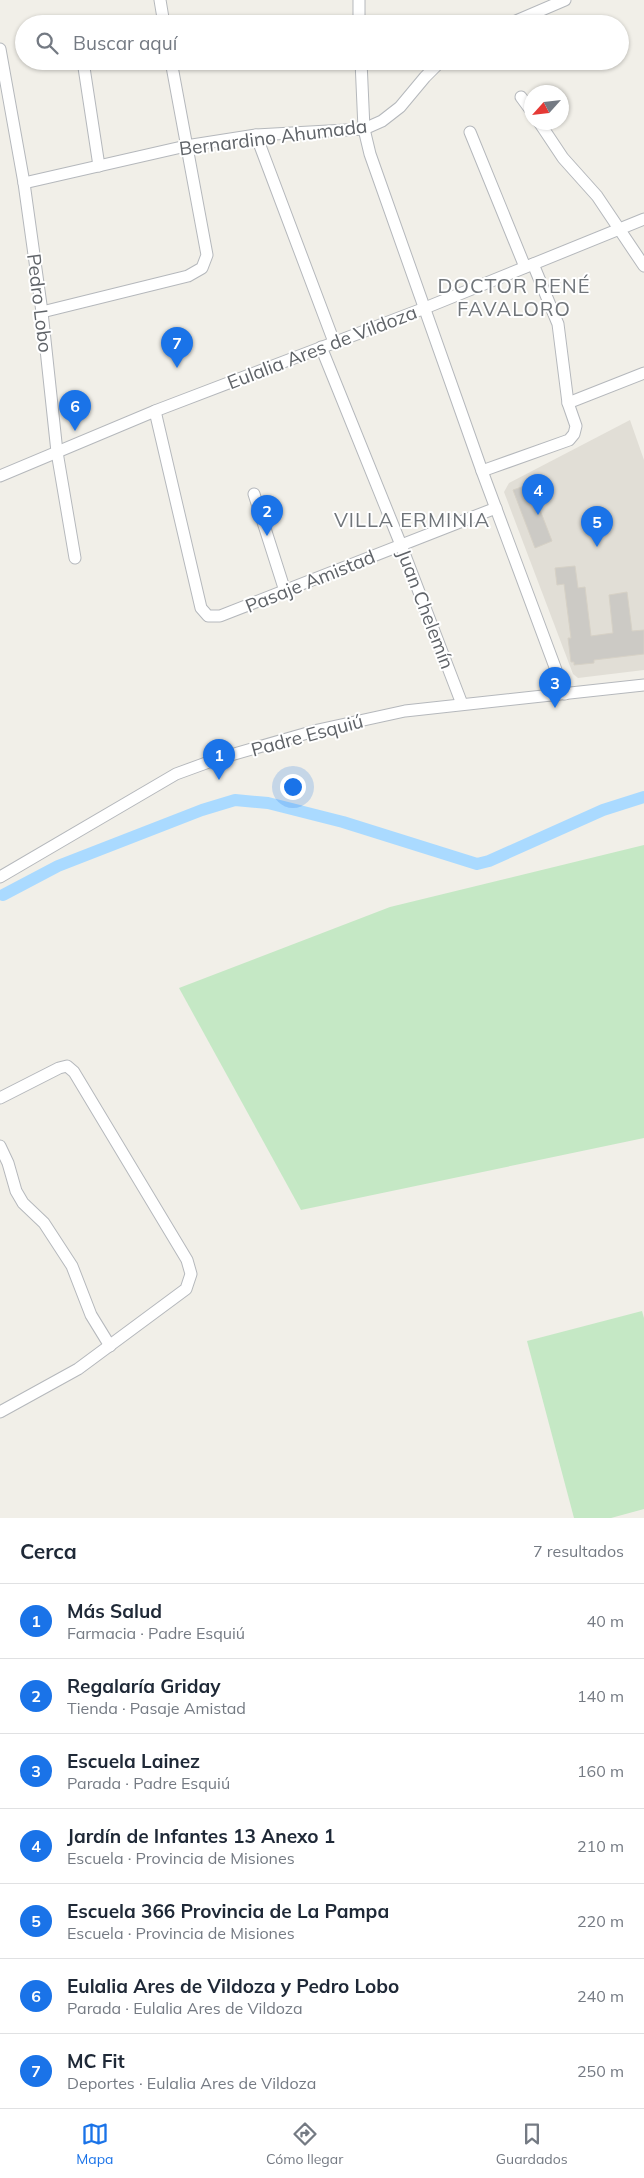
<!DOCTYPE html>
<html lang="es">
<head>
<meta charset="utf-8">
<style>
	body { margin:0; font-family:Mulish,sans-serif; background:#f6f6f7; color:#1f2937 }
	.compass { position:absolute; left:524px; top:85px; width:45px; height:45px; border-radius:50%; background:#fff; box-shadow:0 1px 4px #0004; rotate:243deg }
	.you { position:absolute; left:292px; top:786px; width:18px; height:18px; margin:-12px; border:4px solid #fff; border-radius:50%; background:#1a73e8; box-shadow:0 0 0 8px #1a73e833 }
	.badge { display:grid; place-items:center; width:32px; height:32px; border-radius:50%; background:#1a73e8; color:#fff; font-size:16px; font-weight:700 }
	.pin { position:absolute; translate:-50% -41px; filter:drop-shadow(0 1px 2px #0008) }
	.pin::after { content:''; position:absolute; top:26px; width:18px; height:15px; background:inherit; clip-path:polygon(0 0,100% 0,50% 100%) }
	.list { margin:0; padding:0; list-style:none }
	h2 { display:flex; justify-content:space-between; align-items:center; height:65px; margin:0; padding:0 20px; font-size:21px }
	h2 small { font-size:16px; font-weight:400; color:#747a83 }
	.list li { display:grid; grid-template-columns:32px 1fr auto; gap:15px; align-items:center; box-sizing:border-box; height:75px; padding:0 20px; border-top:1px solid #e0e1e3 }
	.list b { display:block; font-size:19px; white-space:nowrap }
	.list p { margin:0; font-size:16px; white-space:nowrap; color:#747a83 }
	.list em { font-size:16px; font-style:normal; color:#747a83 }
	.icon { flex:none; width:28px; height:28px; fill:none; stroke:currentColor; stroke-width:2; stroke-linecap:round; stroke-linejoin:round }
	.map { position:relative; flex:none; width:644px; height:1518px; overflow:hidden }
	.search { position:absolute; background:#fff; box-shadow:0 1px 4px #0004; left:15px; right:15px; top:15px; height:55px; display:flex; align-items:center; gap:12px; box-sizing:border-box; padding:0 18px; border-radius:28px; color:#747a83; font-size:19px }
	.sheet { height:590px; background:#fff }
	nav { display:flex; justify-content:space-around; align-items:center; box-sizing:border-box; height:70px; border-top:1px solid #e0e1e3; background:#fff; font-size:14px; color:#747a83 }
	nav a { display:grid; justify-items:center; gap:2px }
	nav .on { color:#1a73e8 }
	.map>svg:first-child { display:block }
	.education { fill:#e1ded6 }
	.green { fill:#c5e8c5 }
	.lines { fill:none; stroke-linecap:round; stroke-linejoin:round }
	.canal { stroke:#aadaff; stroke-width:12 }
	.building { fill:#cccac5; stroke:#d6d1c6 }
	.minor-casing { stroke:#b5b8bc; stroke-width:13 }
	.minor { stroke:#fff; stroke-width:11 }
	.labels { text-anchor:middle; stroke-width:4; stroke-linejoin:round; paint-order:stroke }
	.street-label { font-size:19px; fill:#5f6368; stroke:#fff }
	.neighbourhood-label { font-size:20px; letter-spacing:1px; fill:#70757a; stroke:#fff }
</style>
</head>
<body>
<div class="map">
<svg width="644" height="1518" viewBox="0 0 644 1518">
	<rect width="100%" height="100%" fill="#f1efe8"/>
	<!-- education -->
	<polygon class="education" points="630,420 644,460 644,670 578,678 573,674 504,492 509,483"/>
	<!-- green -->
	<g class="green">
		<polygon points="644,845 644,1138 301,1210 179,988 390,907"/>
		<polygon points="642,1311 644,1318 644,1509 611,1518 574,1518 527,1341"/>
	</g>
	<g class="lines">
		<!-- canal -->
		<polyline class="canal" points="3,895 58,866 202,810 235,800 268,803 343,822 477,864 489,861 603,810 644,797"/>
	</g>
	<!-- building -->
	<g class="building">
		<polygon points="530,484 552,541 535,548 513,490"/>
		<polygon points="575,566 578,588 585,587 591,636 613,633 609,595 627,592 632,631 644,630 644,654 594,660 594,663 574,665 574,662 571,662 568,638 571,638 564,584 557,585 555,568"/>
	</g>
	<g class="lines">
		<defs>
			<g id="minor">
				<polyline points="160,0 164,24"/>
				<polyline points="359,0 359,24"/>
				<polyline points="509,24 565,0"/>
				<polyline points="0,49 24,183 42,312 57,452 75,558"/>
				<polyline points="83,61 99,166"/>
				<polyline points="361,61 364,129 370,154 482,471 565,694"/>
				<polyline points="521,97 532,112"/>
				<polyline points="539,122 563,158 597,196 644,266"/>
				<polyline points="470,132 525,267"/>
				<polyline points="256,135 334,342"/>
				<polyline points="24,183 186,146 256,135 364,129 382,121 400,107 425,77 441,61"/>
				<polyline points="42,312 188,276 202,268 207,255 171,61"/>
				<polyline points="321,347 401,545 462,704"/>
				<polyline points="568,403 644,373"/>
				<polyline points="155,411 201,608 208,616 220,616 496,508"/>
				<polyline points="482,471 569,440 574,434 576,426 568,403 558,324 533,264"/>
				<polyline points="0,476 155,411 425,308 644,219"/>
				<polyline points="254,494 285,591"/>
				<polyline points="0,877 176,774 217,759 318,730 405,711 644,685"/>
				<polyline points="0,1098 59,1068 67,1066 74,1072 187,1260 191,1274 186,1289 78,1369 0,1412"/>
				<polyline points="0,1146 8,1163 16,1191 23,1203 44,1223 72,1266 91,1315 110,1346"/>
			</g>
		</defs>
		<!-- minor casing -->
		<use href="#minor" class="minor-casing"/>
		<!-- minor -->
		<use href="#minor" class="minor"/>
	</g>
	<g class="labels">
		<!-- street labels -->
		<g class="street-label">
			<text transform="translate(273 137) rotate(-7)" y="7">Bernardino Ahumada</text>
			<text transform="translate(40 303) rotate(83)" y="7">Pedro Lobo</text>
			<text transform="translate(322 347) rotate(-21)" y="7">Eulalia Ares de Vildoza</text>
			<text transform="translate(310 581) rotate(-22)" y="7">Pasaje Amistad</text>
			<text transform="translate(426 609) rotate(69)" y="7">Juan Chelemín</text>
			<text transform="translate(307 735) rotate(-15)" y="7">Padre Esquiú</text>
		</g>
		<!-- neighbourhood labels -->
		<g class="neighbourhood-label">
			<text x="514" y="293">DOCTOR RENÉ<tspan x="514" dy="23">FAVALORO</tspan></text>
			<text x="412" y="527">VILLA ERMINIA</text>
		</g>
	</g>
</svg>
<svg class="compass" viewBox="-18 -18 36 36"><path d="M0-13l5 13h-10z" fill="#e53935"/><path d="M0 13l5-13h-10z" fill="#747a83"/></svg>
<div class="you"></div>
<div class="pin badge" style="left:219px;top:780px">1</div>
<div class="pin badge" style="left:267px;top:536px">2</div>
<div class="pin badge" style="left:555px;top:708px">3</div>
<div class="pin badge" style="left:538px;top:515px">4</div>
<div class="pin badge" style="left:597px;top:547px">5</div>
<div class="pin badge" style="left:75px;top:431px">6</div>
<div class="pin badge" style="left:177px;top:368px">7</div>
<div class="search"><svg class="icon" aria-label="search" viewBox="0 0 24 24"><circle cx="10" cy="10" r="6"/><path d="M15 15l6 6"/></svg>Buscar aquí</div>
</div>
<section class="sheet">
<h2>Cerca<small>7 resultados</small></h2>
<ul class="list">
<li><span class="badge">1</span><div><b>Más Salud</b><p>Farmacia · Padre Esquiú</p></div><em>40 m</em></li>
<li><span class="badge">2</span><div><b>Regalaría Griday</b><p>Tienda · Pasaje Amistad</p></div><em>140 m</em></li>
<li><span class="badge">3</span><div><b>Escuela Lainez</b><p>Parada · Padre Esquiú</p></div><em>160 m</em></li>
<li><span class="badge">4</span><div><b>Jardín de Infantes 13 Anexo 1</b><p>Escuela · Provincia de Misiones</p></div><em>210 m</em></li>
<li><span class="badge">5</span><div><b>Escuela 366 Provincia de La Pampa</b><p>Escuela · Provincia de Misiones</p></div><em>220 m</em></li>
<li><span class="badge">6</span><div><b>Eulalia Ares de Vildoza y Pedro Lobo</b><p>Parada · Eulalia Ares de Vildoza</p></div><em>240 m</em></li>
<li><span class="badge">7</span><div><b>MC Fit</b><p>Deportes · Eulalia Ares de Vildoza</p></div><em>250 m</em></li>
</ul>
</section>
<nav>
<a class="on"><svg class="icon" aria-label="map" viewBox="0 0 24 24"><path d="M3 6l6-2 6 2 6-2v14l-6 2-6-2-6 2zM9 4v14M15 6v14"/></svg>Mapa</a>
<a><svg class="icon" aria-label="directions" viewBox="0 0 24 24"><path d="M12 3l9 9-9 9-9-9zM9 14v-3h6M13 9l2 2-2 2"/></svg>Cómo llegar</a>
<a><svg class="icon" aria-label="saved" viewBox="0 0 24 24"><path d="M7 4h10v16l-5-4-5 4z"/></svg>Guardados</a>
</nav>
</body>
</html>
